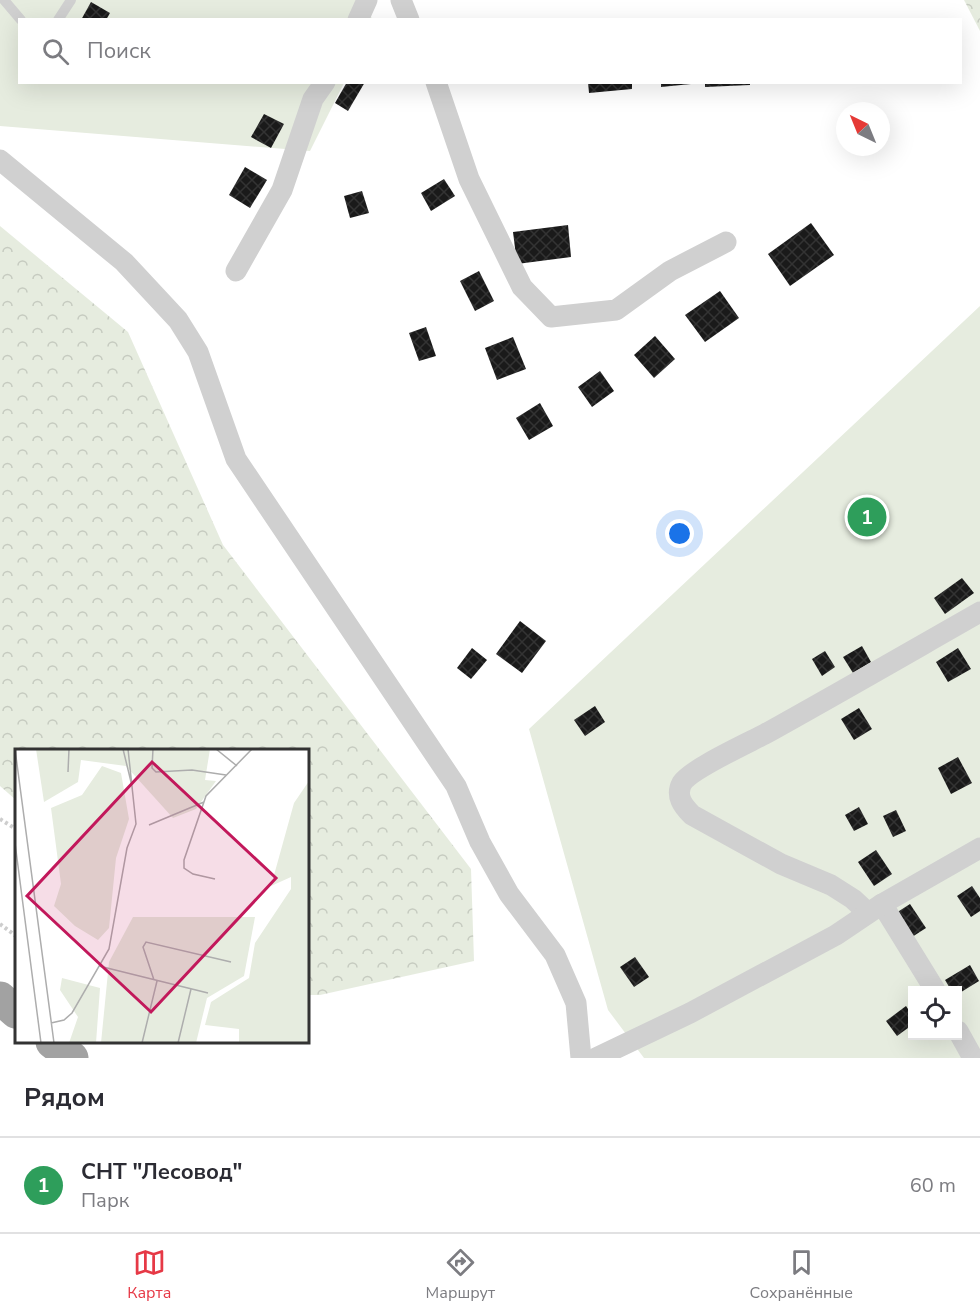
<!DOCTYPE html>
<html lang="ru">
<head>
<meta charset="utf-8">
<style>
	body { margin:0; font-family:"Nunito Sans",sans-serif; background:#f2f2f3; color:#2b2b33 }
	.controls { position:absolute; right:18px; bottom:18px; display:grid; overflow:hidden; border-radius:0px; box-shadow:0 6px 24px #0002 }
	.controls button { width:54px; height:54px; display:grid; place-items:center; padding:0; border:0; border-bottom:2px solid #e1e1e2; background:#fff; color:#2b2b33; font:30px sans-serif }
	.compass { position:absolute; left:836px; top:102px; width:54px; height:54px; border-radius:50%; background:#fff; box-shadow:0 6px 24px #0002; rotate:317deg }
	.you { position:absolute; left:680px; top:534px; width:21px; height:21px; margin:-15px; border:4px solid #fff; border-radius:50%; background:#1a73e8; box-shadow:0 0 0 9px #1a73e833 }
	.badge { display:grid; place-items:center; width:39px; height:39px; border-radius:50%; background:#e63946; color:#fff; font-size:20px; font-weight:700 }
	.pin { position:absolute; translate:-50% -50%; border:3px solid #fff; box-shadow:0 2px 6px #0006 }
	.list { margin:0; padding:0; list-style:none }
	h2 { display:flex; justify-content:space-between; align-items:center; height:78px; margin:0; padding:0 24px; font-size:26px }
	h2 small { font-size:20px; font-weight:400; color:#7c7c81 }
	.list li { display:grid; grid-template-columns:39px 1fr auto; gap:18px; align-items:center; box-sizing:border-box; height:96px; padding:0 24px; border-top:2px solid #e1e1e2 }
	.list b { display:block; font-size:22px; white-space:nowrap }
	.list p { margin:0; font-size:20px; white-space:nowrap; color:#7c7c81 }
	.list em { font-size:20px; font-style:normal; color:#7c7c81 }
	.icon { flex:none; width:33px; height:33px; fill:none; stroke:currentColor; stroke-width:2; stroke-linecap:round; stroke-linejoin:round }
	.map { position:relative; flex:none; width:980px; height:1058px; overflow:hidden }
	.search { position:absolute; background:#fff; box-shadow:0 6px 24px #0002; left:18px; right:18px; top:18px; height:66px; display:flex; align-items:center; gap:15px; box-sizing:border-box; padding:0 21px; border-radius:0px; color:#7c7c81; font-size:22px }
	.sheet { height:174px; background:#fff }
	nav { display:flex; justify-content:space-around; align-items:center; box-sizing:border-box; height:84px; border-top:2px solid #e1e1e2; background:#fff; font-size:16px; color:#7c7c81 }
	nav a { display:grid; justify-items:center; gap:3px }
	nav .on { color:#e63946 }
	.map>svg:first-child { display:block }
	.green { fill:#e6ecdf; fill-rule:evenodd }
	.forest { fill:url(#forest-crowns) }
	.building { fill:url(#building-cross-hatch) }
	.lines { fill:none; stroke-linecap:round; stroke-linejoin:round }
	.path { stroke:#cdcdcd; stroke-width:4; stroke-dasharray:3 3; stroke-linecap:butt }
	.service { stroke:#d0d0d0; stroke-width:10 }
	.minor { stroke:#d0d0d0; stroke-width:21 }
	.trunk { stroke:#a2a2a2; stroke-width:33 }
	.inset-road { fill:none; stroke:#adadad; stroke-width:1.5 }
	.view { fill:#c2185b; fill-opacity:0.15; stroke:#c2185b; stroke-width:3 }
	.inset-edge { fill:none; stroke:#333; stroke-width:3 }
</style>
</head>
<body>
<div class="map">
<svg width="980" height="1058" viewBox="0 0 980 1058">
	<defs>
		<pattern id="forest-crowns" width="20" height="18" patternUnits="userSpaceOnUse" patternTransform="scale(1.5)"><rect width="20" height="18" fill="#e6ecdf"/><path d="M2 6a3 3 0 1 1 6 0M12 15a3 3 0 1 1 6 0" fill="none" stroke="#c6cbc0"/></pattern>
		<pattern id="building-cross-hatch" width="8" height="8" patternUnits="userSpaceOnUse" patternTransform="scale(1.5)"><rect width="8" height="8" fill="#1a1a1a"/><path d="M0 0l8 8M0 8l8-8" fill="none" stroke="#333"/></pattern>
	</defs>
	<rect width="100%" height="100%" fill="#fff"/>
	<!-- green -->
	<g class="green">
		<polygon points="0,0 364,0 372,19 20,20 20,82 344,83 310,151 0,126"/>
		<path d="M980,306V1058H644L608,1010L529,729ZM912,990H958V1036H912Z"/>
	</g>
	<!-- forest -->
	<g class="forest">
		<polygon points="964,0 980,0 980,31"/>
		<polygon points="0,226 128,332 223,545 471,869 474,961 320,995 308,995 308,750 16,750 16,800 0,786"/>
	</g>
	<!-- building -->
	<g class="building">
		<polygon points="91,2 110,13 106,20 81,20"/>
		<polygon points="347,82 365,82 348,111 335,103"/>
		<polygon points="588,82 632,82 632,89 589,93"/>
		<polygon points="661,82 691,82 691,84 661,87"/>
		<polygon points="705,82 750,82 750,85 705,87"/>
		<polygon points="264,114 284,124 271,148 251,137"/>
		<polygon points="245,167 267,180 250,208 229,195"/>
		<polygon points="444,179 455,196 431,211 421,193"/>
		<polygon points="362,191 369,213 350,218 344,196"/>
		<polygon points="811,223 834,255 790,286 768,254"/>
		<polygon points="568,225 571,257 517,264 513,232"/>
		<polygon points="479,271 494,301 475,311 460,281"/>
		<polygon points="720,291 739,318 705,342 685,315"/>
		<polygon points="426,327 436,356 419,361 409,333"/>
		<polygon points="655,336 675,359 654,378 634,355"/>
		<polygon points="513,337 526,369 497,380 485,348"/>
		<polygon points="600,371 614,391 592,407 578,387"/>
		<polygon points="540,403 553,426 529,440 516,418"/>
		<polygon points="962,578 974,593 945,614 934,598"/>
		<polygon points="520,621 546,641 522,673 496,654"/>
		<polygon points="862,646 871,662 853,673 843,657"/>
		<polygon points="472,648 487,660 471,679 457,668"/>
		<polygon points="958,648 971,669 948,682 936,662"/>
		<polygon points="825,651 835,667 822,676 812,659"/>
		<polygon points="595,706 605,722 585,736 574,720"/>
		<polygon points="859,708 872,729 854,740 841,719"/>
		<polygon points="958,757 972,783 951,794 938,768"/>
		<polygon points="859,807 868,824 854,831 845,815"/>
		<polygon points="896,810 906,831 893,837 883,816"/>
		<polygon points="876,850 892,874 874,886 858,862"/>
		<polygon points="972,886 980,898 980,911 971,917 957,896"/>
		<polygon points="910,904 926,928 912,937 896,913"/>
		<polygon points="635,957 649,977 634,987 620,967"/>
		<polygon points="970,965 979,981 958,994 958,990 951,990 945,980"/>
		<polygon points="906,1006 912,1015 912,1025 897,1036 886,1021"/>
	</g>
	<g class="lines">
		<!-- path -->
		<g class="path">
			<polyline points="0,819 16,829"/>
			<polyline points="0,924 16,936"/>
		</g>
		<!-- service -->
		<g class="service">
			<polyline points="4,0 21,20"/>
			<polyline points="58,20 71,0"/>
		</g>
		<!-- minor -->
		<g class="minor">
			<polyline points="401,0 409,20"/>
			<polyline points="358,20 367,0"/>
			<polyline points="436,82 469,179 522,287 551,317 616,310 670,271 726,242"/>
			<polyline points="0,160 124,262 178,320 198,352 236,459 456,786 480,842 509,894 555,955 576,1003 581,1058"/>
			<polyline points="236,271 282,190 313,99 325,82"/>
			<polyline points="882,904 935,990"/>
			<path d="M868,913L853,899L831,885L781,864L692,815C683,806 675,796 682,783C691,769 748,743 765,734C837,694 908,653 980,612"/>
			<polyline points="958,1031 973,1058"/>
			<polyline points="596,1058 690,1013 836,935 882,904 980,848"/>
		</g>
		<!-- trunk -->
		<g class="trunk">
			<polyline points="0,998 16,1012"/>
			<polyline points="52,1042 72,1058"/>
		</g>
	</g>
	<!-- overview -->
	<g transform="translate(15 749)">
		<rect width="294" height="294" fill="#fff"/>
		<path d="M21,0H195L190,31L201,32L181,60L158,69L111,17L66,11L63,33L29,53ZM118,168H240L229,227L192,249L181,294H86L94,213Z" fill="#e6ecdf"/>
		<path d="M87,17L106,24L114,70L101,109L94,179L83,191L60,177L39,157L46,135L36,59L67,46ZM294,32V294H224V280L190,276L196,253L234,229L240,194L276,140V128L256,137L279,54ZM47,229L85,239L81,294H54L63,268L45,241Z" fill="#e6ecdf"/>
		<path class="inset-road" d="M0,0L39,294M108,0L117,37M138,0L137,19L141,23L177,21L211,26M201,0L222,17M53,23L54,0M134,76L189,53M0,94L26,294M200,130L178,125L169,119V111L191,47L237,0M84,217L193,244M139,231L128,198L131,193L216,213M36,274L49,271L57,264L94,200L112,99L121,75L113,0M127,294L142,232M163,294L176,240"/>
		<path class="view" d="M137,13L261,129L136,263L12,147Z"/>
		<rect width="294" height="294" class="inset-edge"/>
	</g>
</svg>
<div class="controls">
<button><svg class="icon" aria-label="locate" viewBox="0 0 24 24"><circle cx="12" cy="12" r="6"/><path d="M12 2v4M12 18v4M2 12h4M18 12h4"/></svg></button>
</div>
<svg class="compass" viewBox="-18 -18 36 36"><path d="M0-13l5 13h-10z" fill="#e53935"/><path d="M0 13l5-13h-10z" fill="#7c7c81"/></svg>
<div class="you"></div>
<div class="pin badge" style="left:867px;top:517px;background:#2e9e5b">1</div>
<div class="search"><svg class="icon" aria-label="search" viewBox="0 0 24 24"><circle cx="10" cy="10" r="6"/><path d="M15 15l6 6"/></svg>Поиск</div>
</div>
<section class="sheet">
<h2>Рядом<small></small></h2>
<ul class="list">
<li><span class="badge" style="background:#2e9e5b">1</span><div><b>СНТ &quot;Лесовод&quot;</b><p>Парк</p></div><em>60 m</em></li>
</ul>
</section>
<nav>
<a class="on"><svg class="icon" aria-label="map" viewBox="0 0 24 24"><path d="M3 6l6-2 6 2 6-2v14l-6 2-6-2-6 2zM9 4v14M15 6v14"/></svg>Карта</a>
<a><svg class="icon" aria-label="directions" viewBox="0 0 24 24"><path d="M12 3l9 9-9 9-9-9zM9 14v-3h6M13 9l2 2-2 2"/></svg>Маршрут</a>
<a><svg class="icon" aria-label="saved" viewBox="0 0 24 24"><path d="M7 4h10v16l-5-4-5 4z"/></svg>Сохранённые</a>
</nav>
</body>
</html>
